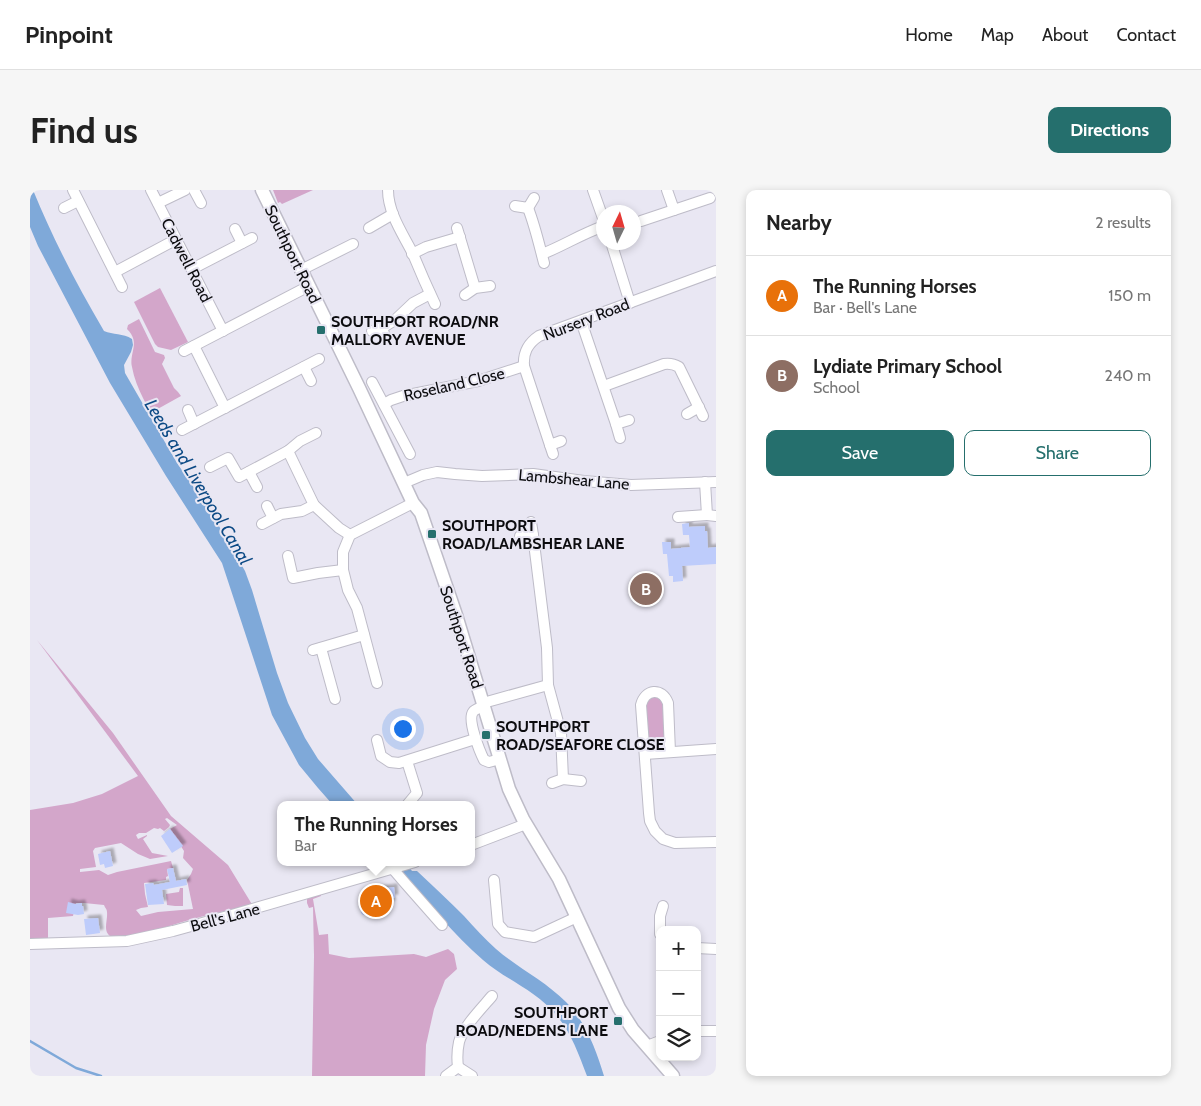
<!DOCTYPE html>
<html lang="en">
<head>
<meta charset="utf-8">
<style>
	body { margin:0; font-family:Cabin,sans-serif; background:#f6f6f6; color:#222 }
	.controls { position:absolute; right:15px; bottom:15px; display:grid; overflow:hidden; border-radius:10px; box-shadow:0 2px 8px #0003 }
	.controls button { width:45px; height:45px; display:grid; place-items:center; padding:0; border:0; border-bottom:1px solid #e0e0e0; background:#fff; color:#222; font:25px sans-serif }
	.compass { position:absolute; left:566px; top:15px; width:45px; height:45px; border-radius:50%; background:#fff; box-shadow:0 2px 8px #0003; rotate:5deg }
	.you { position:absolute; left:372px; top:538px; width:18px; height:18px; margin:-12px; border:4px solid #fff; border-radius:50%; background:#1a73e8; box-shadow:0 0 0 8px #1a73e833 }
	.badge { display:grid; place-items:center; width:32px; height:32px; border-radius:50%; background:#256f6d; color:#fff; font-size:16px; font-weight:700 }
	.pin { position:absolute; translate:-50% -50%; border:2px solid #fff; box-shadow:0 1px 5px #0006 }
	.popup { position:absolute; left:247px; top:611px; width:198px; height:65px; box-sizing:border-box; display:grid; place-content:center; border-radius:10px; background:#fff; filter:drop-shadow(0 1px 4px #0005); font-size:16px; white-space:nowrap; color:#767676 }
	.popup b { font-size:19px; color:#222 }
	.popup::after { content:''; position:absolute; left:50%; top:100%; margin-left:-10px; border:10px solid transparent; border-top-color:#fff }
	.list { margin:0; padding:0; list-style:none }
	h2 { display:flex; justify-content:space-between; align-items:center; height:65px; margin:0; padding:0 20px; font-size:21px }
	h2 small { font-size:16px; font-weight:400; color:#767676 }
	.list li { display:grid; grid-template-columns:32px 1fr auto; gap:15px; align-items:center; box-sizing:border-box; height:80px; padding:0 20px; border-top:1px solid #e0e0e0 }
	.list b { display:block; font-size:19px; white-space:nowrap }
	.list p { margin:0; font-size:16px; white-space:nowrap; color:#767676 }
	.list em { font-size:16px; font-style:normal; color:#767676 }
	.actions { display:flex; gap:10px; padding:15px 20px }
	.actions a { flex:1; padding:11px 0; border:1px solid #256f6d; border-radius:10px; text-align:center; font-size:18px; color:#256f6d }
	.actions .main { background:#256f6d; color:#fff }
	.icon { flex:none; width:28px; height:28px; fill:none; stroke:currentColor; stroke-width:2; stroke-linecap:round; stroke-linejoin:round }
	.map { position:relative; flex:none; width:686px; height:886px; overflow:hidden; border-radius:10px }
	header { display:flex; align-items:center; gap:30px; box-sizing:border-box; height:70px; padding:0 25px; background:#fff; border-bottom:1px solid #e0e0e0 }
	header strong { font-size:24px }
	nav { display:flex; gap:28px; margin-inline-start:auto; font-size:18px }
	.intro { display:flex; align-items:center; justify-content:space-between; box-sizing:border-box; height:120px; padding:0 30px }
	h1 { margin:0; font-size:35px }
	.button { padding:12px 22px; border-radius:10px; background:#256f6d; color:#fff; font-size:18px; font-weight:700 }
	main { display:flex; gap:30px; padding:0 30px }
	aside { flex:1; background:#fff; border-radius:10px; box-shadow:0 2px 8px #0003 }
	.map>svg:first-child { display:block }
	.green { fill:#d3a6ca; fill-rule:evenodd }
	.water { fill:#7fa9d9 }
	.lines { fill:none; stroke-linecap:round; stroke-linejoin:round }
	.stream { stroke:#7fa9d9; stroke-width:2.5 }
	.building { fill:#beccfb; filter:url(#shadow) }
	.minor-casing { stroke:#bebcc8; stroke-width:12 }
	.major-casing { stroke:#bebcc8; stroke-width:15 }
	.minor { stroke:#fff; stroke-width:10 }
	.major { stroke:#fff; stroke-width:12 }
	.poi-dot { fill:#256f6d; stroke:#e9e7f3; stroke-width:2 }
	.labels { text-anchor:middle; stroke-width:4; stroke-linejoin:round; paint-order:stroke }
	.street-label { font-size:16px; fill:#0c0c0f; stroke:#e9e7f3 }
	.poi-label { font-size:16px; font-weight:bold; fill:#0c0c0f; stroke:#e9e7f3; text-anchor:start }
	.water-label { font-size:18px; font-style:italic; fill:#0c4a85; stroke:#e9e7f3 }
</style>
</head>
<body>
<header>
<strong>Pinpoint</strong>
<nav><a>Home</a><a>Map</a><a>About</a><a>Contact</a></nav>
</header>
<div class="intro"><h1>Find us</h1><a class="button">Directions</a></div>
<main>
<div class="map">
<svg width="686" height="886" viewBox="0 0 686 886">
	<defs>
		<filter id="shadow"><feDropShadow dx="3.5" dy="-3.5" stdDeviation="1" flood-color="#0004"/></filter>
	</defs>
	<rect width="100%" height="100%" fill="#e9e7f3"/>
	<!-- green -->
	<g class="green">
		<polygon points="243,0 283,0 252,14 250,12 248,13"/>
		<polygon points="130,98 158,152 141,160 128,157 125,154 104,112"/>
		<path d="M109,129L125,162L134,165L135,168L132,174L144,198L148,202L151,206L124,221L133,237L130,239C119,219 106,199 102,177C99,162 111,153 97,139L98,135Z"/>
		<path d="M7,450L83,543L141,626L198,675L223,716C202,719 180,724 159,730C134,737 109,747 84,748C71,743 78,732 77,722C77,719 75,718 74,715L54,713H46L43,726L18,728V749L0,750V620L43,613L72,604L108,586ZM137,628L147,635L140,639L154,661L153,668L163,679L161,684L157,690L163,719L128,722L111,726L106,720L111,718L118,717L115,704L114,693L136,690V687L138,686L137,679L143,678L141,671L87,682L78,685L69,680L50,682V679L66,677L63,661L65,658L91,653L108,664L120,669L138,666L122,663L113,649L117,646V645L108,649L106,645L109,643H116L124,638L128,639L130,638L134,641L139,637L140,635L135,629Z"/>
		<polygon points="622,507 628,507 633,512 636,556 634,558 620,559 619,558 615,516 617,510"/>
		<polygon points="150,698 153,698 153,716 145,716 137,715 136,704 149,702"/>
		<polygon points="291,704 291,706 283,709 289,745 298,744 299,764 319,768 384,764 396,767 418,759 424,764 427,779 415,790 404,819 396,855 395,886 282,886 284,766 283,717 279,718 277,713 277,709 282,705"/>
	</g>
	<!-- water -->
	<g class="water">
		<path d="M0,0H3C23,49 47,95 74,141C83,145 93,143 102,149L103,155L101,162L94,175L95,183L147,273L182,324L215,381L222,400L247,483L258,513L275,548L288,569L328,615H303L288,598L269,575L242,525L192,373L136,286L80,193L8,56L0,37Z"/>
		<path d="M360,672H375L382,681H387C403,696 419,711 434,726C444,737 455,749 466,759C488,778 515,791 536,812C556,832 566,860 574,886H557C549,865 541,842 526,825C507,801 476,790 453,770C424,745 398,712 372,684C372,673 368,676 360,672Z"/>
	</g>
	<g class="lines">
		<!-- stream -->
		<polyline class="stream" points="0,851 46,878 71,886"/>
	</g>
	<!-- building -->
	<g class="building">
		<polygon points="659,333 659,337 675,336 675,341 677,341 678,358 686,357 686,374 652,376 653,391 643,392 643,386 639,386 637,364 633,364 632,352 641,352 641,359 660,357 659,345 653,345 652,334"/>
		<polygon points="140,639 153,656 142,663 131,646"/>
		<polygon points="80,661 83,676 75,678 74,674 70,675 68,664"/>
		<polygon points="143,678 146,691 156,689 157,695 132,700 134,714 118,715 115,694 123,693 124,695 140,692 137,679"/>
		<polygon points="364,697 365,708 361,708 362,713 360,715 345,717 339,725 333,725 331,723 329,707 331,707 330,703 340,700"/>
		<polygon points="38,712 45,714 52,713 52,716 53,716 54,724 48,725 36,723"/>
		<polygon points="68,728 70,743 56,745 54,729"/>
	</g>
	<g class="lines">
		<defs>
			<g id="minor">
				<polyline points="43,0 92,97"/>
				<polyline points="121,0 193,141"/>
				<polyline points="164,0 171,13"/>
				<path d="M358,0C358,23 373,44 383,64C390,81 397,97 405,114"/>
				<polyline points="563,0 574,31"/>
				<polyline points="637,0 644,20"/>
				<polyline points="128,13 155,0"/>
				<polyline points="485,16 498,18 504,8"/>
				<polyline points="34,18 48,11"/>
				<path d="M498,18C505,36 509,54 514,73"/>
				<polyline points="611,31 680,8"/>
				<polyline points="339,38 363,24"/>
				<polyline points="427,38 445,98"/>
				<polyline points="205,39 212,53"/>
				<polyline points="581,52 600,113"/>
				<polyline points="382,64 396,57 430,47"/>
				<path d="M512,64C533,56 551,44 574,36"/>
				<polyline points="162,79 222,48"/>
				<polyline points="271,80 323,54"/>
				<polyline points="85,82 145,50"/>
				<polyline points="435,105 445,98 460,96"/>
				<polyline points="551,131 586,234"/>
				<polyline points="352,138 365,130 383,113 400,104"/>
				<polyline points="342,141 352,138 356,149"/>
				<polyline points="164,156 195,218"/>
				<polyline points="154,161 279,96"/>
				<polyline points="274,177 281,191"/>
				<polyline points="342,192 380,264"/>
				<path d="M574,196L634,174C640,173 644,174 649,177L673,226"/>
				<polyline points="354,214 361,210 373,206 448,191 494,176"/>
				<polyline points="158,220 164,234"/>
				<polyline points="657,224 669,217"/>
				<polyline points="152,240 289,169"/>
				<polyline points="590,248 586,234 599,230"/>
				<path d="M520,255L494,176C493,163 497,154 509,146L686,81"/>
				<polyline points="258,261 284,315 309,338 320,345"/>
				<polyline points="523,264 520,255 531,251"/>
				<polyline points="180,277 198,268 209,287 258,261 270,251 286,243"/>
				<polyline points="219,282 227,297"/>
				<polyline points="675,292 677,325 686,326"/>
				<polyline points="374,293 393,285 407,282 425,284 452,286 503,284 554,291 601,295 686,292"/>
				<polyline points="237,316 243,328"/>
				<polyline points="648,327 677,325"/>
				<polyline points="232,334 251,324 272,321 284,315"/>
				<polyline points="503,345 517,458 518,495 531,543 533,589"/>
				<polyline points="490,346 503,345 501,332"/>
				<polyline points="258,366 263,388 288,383 313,380"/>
				<polyline points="291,458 305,509"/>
				<polyline points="283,460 334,445"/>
				<polyline points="347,493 327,418 318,400 313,380 313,362 320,345 383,313"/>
				<polyline points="453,513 518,495"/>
				<path d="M454,516C450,518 445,519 443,522C437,530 450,562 454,570L459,572L470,569"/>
				<polyline points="347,550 351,566 360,572 369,573 445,549"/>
				<path d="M640,562L638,513C632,497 615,499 611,515L619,623L620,631L625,641L633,649L645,653L686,652"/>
				<polyline points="615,564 686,559"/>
				<polyline points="522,593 533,589 551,591"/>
				<polyline points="377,615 387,603 377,571"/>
				<polyline points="441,655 496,634"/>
				<polyline points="363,679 375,693 412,735"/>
				<polyline points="464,690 468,734 475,742 504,747 547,727"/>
				<polyline points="630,744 630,726 633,716"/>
				<polyline points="0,754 97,751 143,741 205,724 385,672"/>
				<polyline points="667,758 686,759"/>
				<polyline points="667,841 686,841"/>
				<polyline points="617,856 630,851"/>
				<polyline points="428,877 442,886"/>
				<path d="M416,886L428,877C427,869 427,861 429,852C433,837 451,819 462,806"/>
			</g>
			<polyline id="major" points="232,0 329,198 383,313 391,323 426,425 479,599 493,629 529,689 589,818 603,840 643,886"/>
		</defs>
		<!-- minor casing -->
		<use href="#minor" class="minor-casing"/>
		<!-- major casing -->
		<use href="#major" class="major-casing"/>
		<!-- minor -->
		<use href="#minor" class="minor"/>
		<!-- major -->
		<use href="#major" class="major"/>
	</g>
	<!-- markers -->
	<g class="poi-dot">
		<rect x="286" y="135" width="10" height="10" rx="2.5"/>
		<rect x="397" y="339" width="10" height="10" rx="2.5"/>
		<rect x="451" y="540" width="10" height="10" rx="2.5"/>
		<rect x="583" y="826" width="10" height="10" rx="2.5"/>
	</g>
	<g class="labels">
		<!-- street labels -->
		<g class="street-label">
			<text transform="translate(263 64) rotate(64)" y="6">Southport Road</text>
			<text transform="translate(157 70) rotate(63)" y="6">Cadwell Road</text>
			<text transform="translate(556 129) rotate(-21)" y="6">Nursery Road</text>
			<text transform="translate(424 194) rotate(-13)" y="6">Roseland Close</text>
			<text transform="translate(544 289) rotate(5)" y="6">Lambshear Lane</text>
			<text transform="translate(432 447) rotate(72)" y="6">Southport Road</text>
			<text transform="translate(195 727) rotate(-15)" y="6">Bell's Lane</text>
		</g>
		<!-- poi labels -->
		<g class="poi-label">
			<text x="301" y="137">SOUTHPORT ROAD/NR<tspan x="301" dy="18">MALLORY AVENUE</tspan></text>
			<text x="412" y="341">SOUTHPORT<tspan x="412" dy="18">ROAD/LAMBSHEAR LANE</tspan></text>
			<text x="466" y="542">SOUTHPORT<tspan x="466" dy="18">ROAD/SEAFORE CLOSE</tspan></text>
			<text x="578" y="828" text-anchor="end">SOUTHPORT<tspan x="578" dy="18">ROAD/NEDENS LANE</tspan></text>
		</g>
		<!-- water labels -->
		<g class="water-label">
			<text transform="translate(168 292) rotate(59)" y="6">Leeds and Liverpool Canal</text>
		</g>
	</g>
</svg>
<div class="controls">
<button>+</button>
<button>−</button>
<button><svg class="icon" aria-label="layers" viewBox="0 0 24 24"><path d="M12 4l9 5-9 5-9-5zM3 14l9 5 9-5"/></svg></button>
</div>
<svg class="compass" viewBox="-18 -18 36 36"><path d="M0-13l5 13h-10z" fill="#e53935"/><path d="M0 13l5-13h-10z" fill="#767676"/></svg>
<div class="you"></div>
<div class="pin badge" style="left:346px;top:711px;background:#e8710a">A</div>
<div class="popup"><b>The Running Horses</b>Bar</div>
<div class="pin badge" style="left:616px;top:399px;background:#8d6e63">B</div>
</div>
<aside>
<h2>Nearby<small>2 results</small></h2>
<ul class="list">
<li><span class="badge" style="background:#e8710a">A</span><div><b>The Running Horses</b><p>Bar · Bell's Lane</p></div><em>150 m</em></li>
<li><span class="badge" style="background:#8d6e63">B</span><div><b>Lydiate Primary School</b><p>School</p></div><em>240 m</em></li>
</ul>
<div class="actions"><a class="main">Save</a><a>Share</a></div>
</aside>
</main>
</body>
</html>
